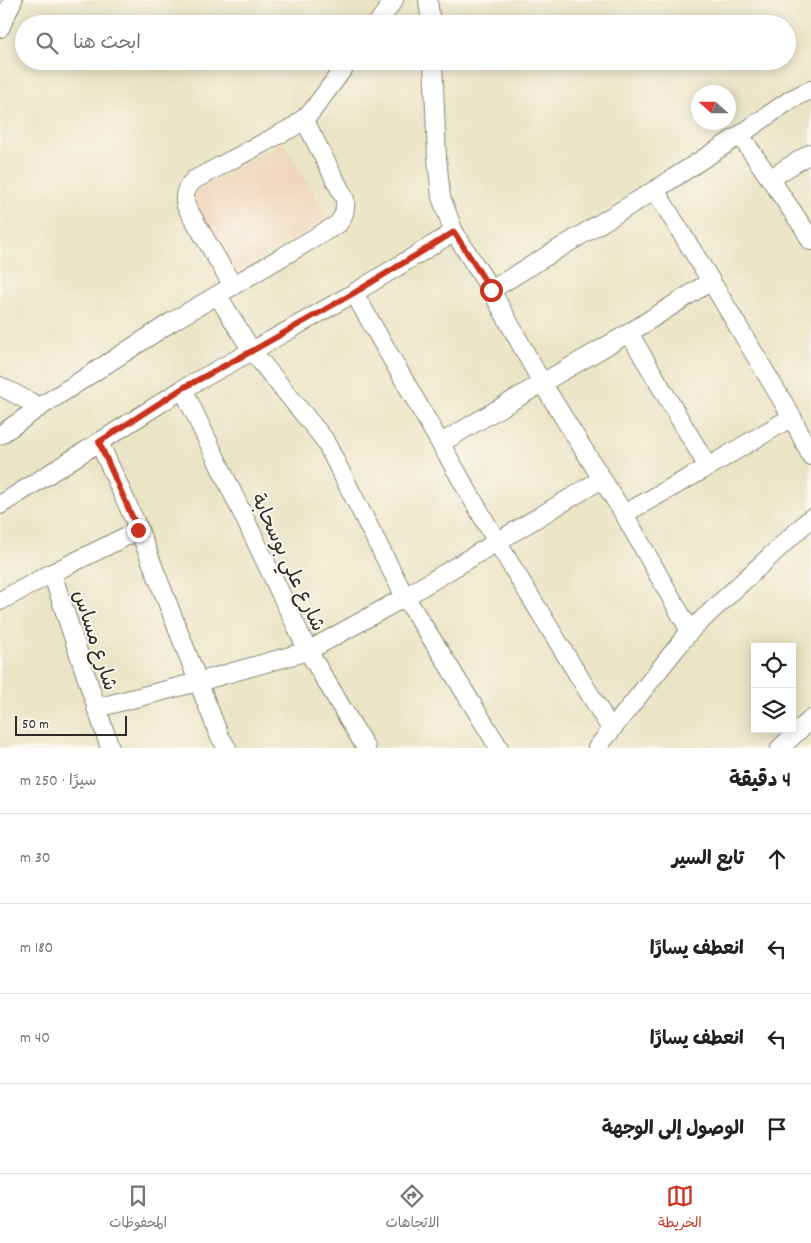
<!DOCTYPE html>
<html lang="ar">
<head>
<meta charset="utf-8">
<style>
	body { margin:0; font-family:Dekko,"Playpen Sans Arabic",sans-serif; background:#f6f6f6; color:#222; direction:rtl }
	.controls { position:absolute; right:15px; bottom:15px; display:grid; overflow:hidden; border-radius:0px; box-shadow:0 2px 12px #0003 }
	.controls button { width:45px; height:45px; display:grid; place-items:center; padding:0; border:0; border-bottom:1px solid #e0e0e0; background:#fff; color:#222; font:25px sans-serif }
	.compass { position:absolute; left:691px; top:85px; width:45px; height:45px; border-radius:50%; background:#fff; box-shadow:0 2px 12px #0003; rotate:291deg }
	.scale { position:absolute; left:15px; bottom:12px; width:112px; box-sizing:border-box; padding-left:5px; border:2px solid #2b2b2b; border-top:0; font-size:14px; line-height:18px; white-space:nowrap; color:#2b2b2b; -webkit-text-stroke:4px #fbf7ec; paint-order:stroke }
	.stop { position:absolute; width:15px; height:15px; margin:-11px; border:4px solid #c8321e; border-radius:50%; background:#fff }
	.stop.end { background:#c8321e; border-color:#fff; box-shadow:0 1px 5px #0008 }
	.list { margin:0; padding:0; list-style:none }
	h2 { display:flex; justify-content:space-between; align-items:center; height:65px; margin:0; padding:0 20px; font-size:21px }
	h2 small { font-size:16px; font-weight:400; color:#767676 }
	.list li { display:grid; grid-template-columns:32px 1fr auto; gap:15px; align-items:center; box-sizing:border-box; height:90px; padding:0 20px; border-top:1px solid #e0e0e0 }
	.list b { display:block; font-size:19px; white-space:nowrap }
	.list em { font-size:16px; font-style:normal; color:#767676 }
	.icon { flex:none; width:28px; height:28px; fill:none; stroke:currentColor; stroke-width:2; stroke-linecap:round; stroke-linejoin:round }
	.map { position:relative; flex:none; width:811px; height:748px; overflow:hidden; direction:ltr }
	.search { position:absolute; background:#fff; box-shadow:0 2px 12px #0003; left:15px; right:15px; top:15px; height:55px; display:flex; align-items:center; gap:12px; box-sizing:border-box; padding:0 18px; border-radius:28px; color:#767676; font-size:19px }
	.sheet { height:425px; background:#fff }
	nav { display:flex; justify-content:space-around; align-items:center; box-sizing:border-box; height:70px; border-top:1px solid #e0e0e0; background:#fff; font-size:14px; color:#767676 }
	nav a { display:grid; justify-items:center; gap:2px }
	nav .on { color:#c8321e }
	.map>svg:first-child { display:block }
	.built { fill:#efd6bc }
	.lines { fill:none; stroke-linecap:round; stroke-linejoin:round }
	.minor-casing { stroke:#8a8878; stroke-width:20 }
	.minor { stroke:#fff; stroke-width:18 }
	.route { stroke:#c8321e; stroke-width:6 }
	.labels { text-anchor:middle; stroke-width:4; stroke-linejoin:round; paint-order:stroke }
	.street-label { font-size:20px; fill:#2b2b2b; stroke:#fbf7ec }
</style>
</head>
<body>
<div class="map">
<svg width="811" height="748" viewBox="0 0 811 748">
	<rect width="100%" height="100%" fill="#fbf7ec"/>
	<filter id="ink" filterUnits="userSpaceOnUse"><feTurbulence type="fractalNoise" baseFrequency=".02" numOctaves="2"/><feDisplacementMap in="SourceGraphic" scale="10" xChannelSelector="R" yChannelSelector="G"/><feConvolveMatrix kernelMatrix="1 2 1 2 8 2 1 2 1" color-interpolation-filters="sRGB"/></filter>
	<filter id="wash" filterUnits="userSpaceOnUse"><feTurbulence type="fractalNoise" baseFrequency=".0096" numOctaves="4" result="noise"/><feDisplacementMap in="SourceGraphic" scale="20" xChannelSelector="R" yChannelSelector="G"/><feGaussianBlur stdDeviation="1.12" result="paint"/><feColorMatrix in="noise" values="0 0 0 0 0 0 0 0 0 0 0 0 0 0 0 0 0 1.4 0 .05"/><feComposite in="paint" operator="in"/></filter>
	<g filter="url(#wash)">
		<rect width="100%" height="100%" fill="#eae5c6"/>
		<!-- built -->
		<polygon class="built" points="283,142 329,218 232,274 190,195"/>
	</g>
	<g filter="url(#ink)">
		<g class="lines">
			<defs>
				<g id="minor">
					<polyline points="428,0 431,24"/>
					<polyline points="377,24 394,0"/>
					<polyline points="0,28 13,0"/>
					<polyline points="433,61 437,158 441,197 454,232 491,290 542,383 624,514 690,631"/>
					<polyline points="740,135 803,227 811,241"/>
					<polyline points="771,178 811,153"/>
					<polyline points="655,190 711,281 792,417 811,456"/>
					<path d="M233,286L186,206C183,195 186,187 194,180L295,126L312,111L349,61"/>
					<polyline points="491,290 655,190 740,135 790,100 808,91 811,90"/>
					<polyline points="354,293 497,542 611,729"/>
					<polyline points="218,296 252,351 324,439 405,597 442,655 499,748"/>
					<polyline points="629,333 708,467"/>
					<polyline points="0,386 40,407"/>
					<polyline points="183,389 308,651 366,748"/>
					<path d="M0,435L40,407L173,321L338,224C344,216 346,210 345,199L304,119"/>
					<polyline points="99,442 139,530 219,735 227,748"/>
					<polyline points="441,443 542,383 629,333 711,281"/>
					<polyline points="0,505 183,389 252,351 354,293 454,232"/>
					<polyline points="624,514 708,467 792,417"/>
					<polyline points="52,573 110,748"/>
					<polyline points="0,601 52,573 139,530"/>
					<polyline points="96,708 198,682 308,651 405,597 602,479"/>
					<polyline points="597,748 690,631 811,518"/>
					<polyline points="780,748 811,719"/>
				</g>
			</defs>
			<!-- minor casing -->
			<use href="#minor" class="minor-casing"/>
			<!-- minor -->
			<use href="#minor" class="minor"/>
		</g>
	</g>
	<g class="lines" filter="url(#ink)">
		<!-- route -->
		<polyline class="route" points="138,530 99,442 183,388 252,351 354,293 454,232 491,290"/>
	</g>
	<g class="labels">
		<!-- street labels -->
		<g class="street-label">
			<text transform="translate(289 562) rotate(65)" y="7">شارع علي بوسحابة</text>
			<text transform="translate(96 640) rotate(72)" y="7">شارع مساس</text>
		</g>
	</g>
</svg>
<div class="controls">
<button><svg class="icon" aria-label="locate" viewBox="0 0 24 24"><circle cx="12" cy="12" r="6"/><path d="M12 2v4M12 18v4M2 12h4M18 12h4"/></svg></button>
<button><svg class="icon" aria-label="layers" viewBox="0 0 24 24"><path d="M12 4l9 5-9 5-9-5zM3 14l9 5 9-5"/></svg></button>
</div>
<svg class="compass" viewBox="-18 -18 36 36"><path d="M0-13l5 13h-10z" fill="#e53935"/><path d="M0 13l5-13h-10z" fill="#767676"/></svg>
<div class="scale">50 m</div>
<div class="stop" style="left:491px;top:290px"></div>
<div class="stop end" style="left:138px;top:530px"></div>
<div class="search"><svg class="icon" aria-label="search" viewBox="0 0 24 24"><circle cx="10" cy="10" r="6"/><path d="M15 15l6 6"/></svg>ابحث هنا</div>
</div>
<section class="sheet">
<h2>4 دقيقة<small>سيرًا · 250 m</small></h2>
<ul class="list">
<li><svg class="icon" aria-label="ahead" viewBox="0 0 24 24"><path d="M12 20V5M6 11l6-6 6 6"/></svg><div><b>تابع السير</b></div><em>30 m</em></li>
<li><svg class="icon" aria-label="left" viewBox="0 0 24 24"><path d="M17 20v-9H6M10 6l-5 5 5 5"/></svg><div><b>انعطف يسارًا</b></div><em>180 m</em></li>
<li><svg class="icon" aria-label="left" viewBox="0 0 24 24"><path d="M17 20v-9H6M10 6l-5 5 5 5"/></svg><div><b>انعطف يسارًا</b></div><em>40 m</em></li>
<li><svg class="icon" aria-label="arrive" viewBox="0 0 24 24"><path d="M6 21V4h12l-3 4 3 4H6"/></svg><div><b>الوصول إلى الوجهة</b></div></li>
</ul>
</section>
<nav>
<a class="on"><svg class="icon" aria-label="map" viewBox="0 0 24 24"><path d="M3 6l6-2 6 2 6-2v14l-6 2-6-2-6 2zM9 4v14M15 6v14"/></svg>الخريطة</a>
<a><svg class="icon" aria-label="directions" viewBox="0 0 24 24"><path d="M12 3l9 9-9 9-9-9zM9 14v-3h6M13 9l2 2-2 2"/></svg>الاتجاهات</a>
<a><svg class="icon" aria-label="saved" viewBox="0 0 24 24"><path d="M7 4h10v16l-5-4-5 4z"/></svg>المحفوظات</a>
</nav>
</body>
</html>
